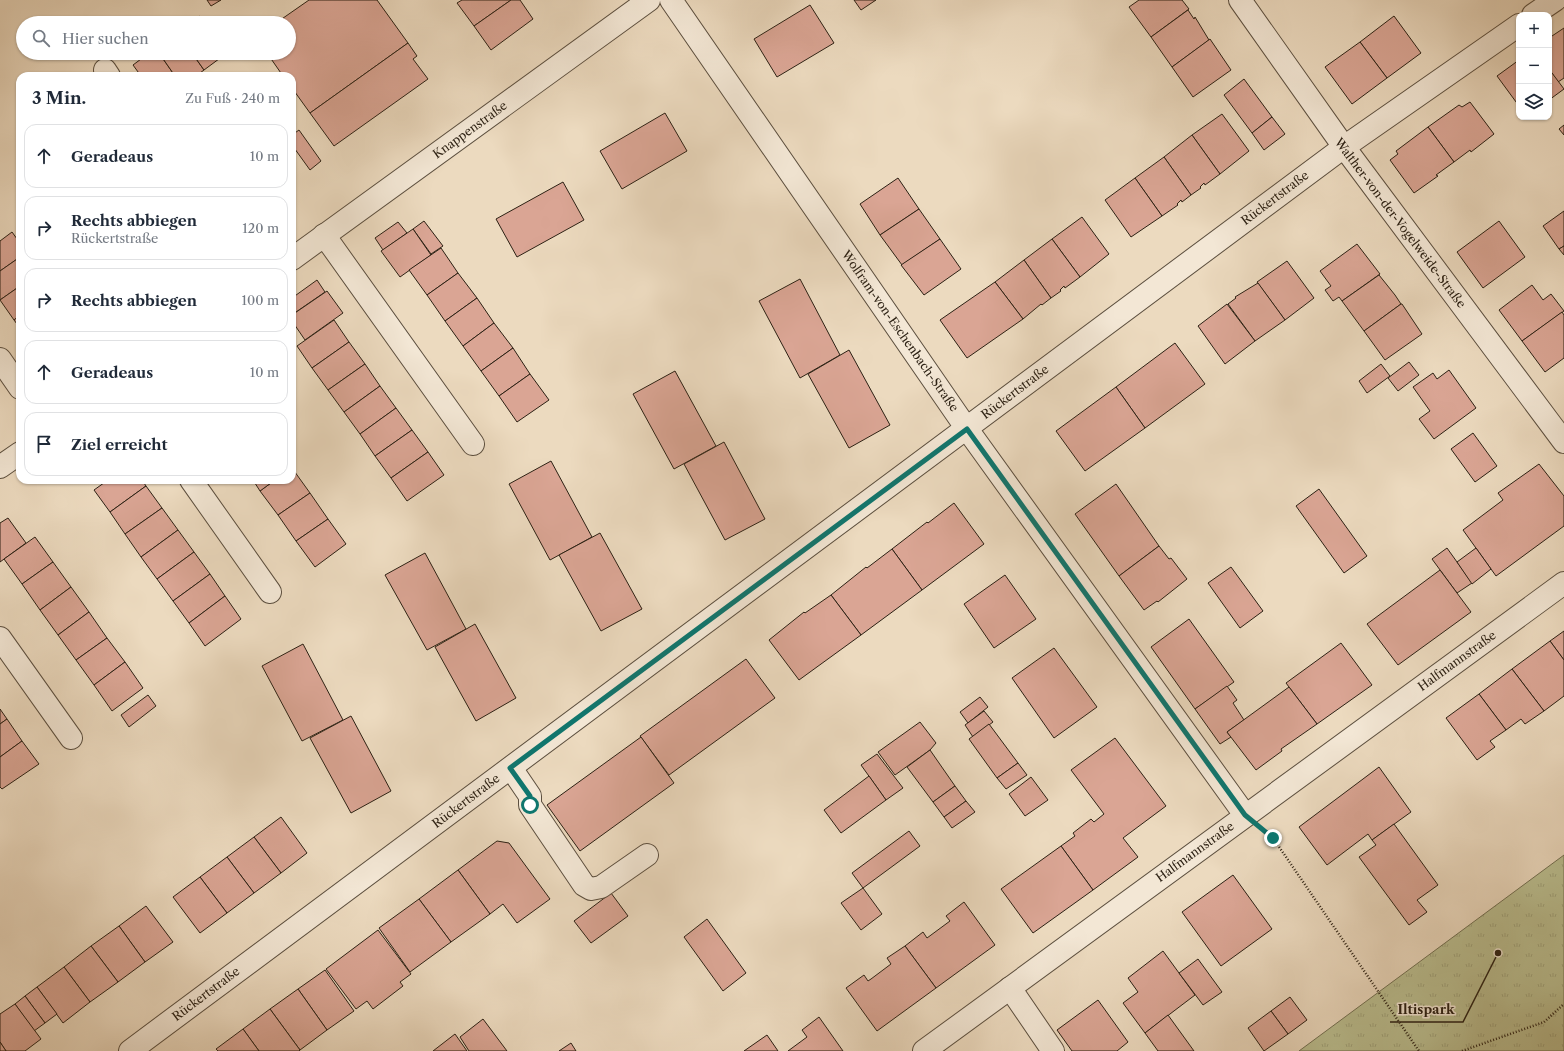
<!DOCTYPE html>
<html lang="de">
<head>
<meta charset="utf-8">
<style>
	body { margin:0; font-family:"Libre Caslon Text",serif; background:#f2f2f3; color:#1f2937 }
	.controls { position:absolute; right:12px; top:12px; display:grid; overflow:hidden; border-radius:8px; box-shadow:0 1px 3px #0004 }
	.controls button { width:36px; height:36px; display:grid; place-items:center; padding:0; border:0; border-bottom:1px solid #e0e1e3; background:#fff; color:#1f2937; font:20px sans-serif }
	.stop { position:absolute; width:12px; height:12px; margin:-9px; border:3px solid #0f766e; border-radius:50%; background:#fff }
	.stop.end { background:#0f766e; border-color:#fff; box-shadow:0 1px 4px #0008 }
	.list { margin:0; padding:0; list-style:none }
	h2 { display:flex; justify-content:space-between; align-items:center; height:52px; margin:0; padding:0 16px; font-size:17px }
	h2 small { font-size:13px; font-weight:400; color:#747a83 }
	.list li { display:grid; grid-template-columns:26px 1fr auto; gap:12px; align-items:center; box-sizing:border-box; height:64px; margin:0 8px 8px; padding:0 8px; border:1px solid #e0e1e3; border-radius:12px }
	.list b { display:block; font-size:15px; white-space:nowrap }
	.list p { margin:0; font-size:13px; white-space:nowrap; color:#747a83 }
	.list em { font-size:13px; font-style:normal; color:#747a83 }
	.icon { flex:none; width:22px; height:22px; fill:none; stroke:currentColor; stroke-width:2; stroke-linecap:round; stroke-linejoin:round }
	.map { position:relative; flex:none; width:1564px; height:1051px; overflow:hidden }
	.search { position:absolute; background:#fff; box-shadow:0 1px 3px #0004; left:16px; top:16px; width:280px; height:44px; display:flex; align-items:center; gap:10px; box-sizing:border-box; padding:0 14px; border-radius:22px; color:#747a83; font-size:15px }
	.panel { position:absolute; background:#fff; box-shadow:0 1px 3px #0004; left:16px; top:72px; width:280px; height:412px; border-radius:12px }
	.map>svg:first-child { display:block }
	.grass { fill:url(#grass-tufts); stroke:#737052 }
	.building { fill:#daa594; stroke:#2c2114 }
	.lines { fill:none; stroke-linecap:round; stroke-linejoin:round }
	.minor-casing { stroke:#5c4f3f; stroke-width:24 }
	.path { stroke:#2c2114; stroke-width:2.5; stroke-dasharray:1 2; stroke-linecap:butt }
	.minor { stroke:#f3e7d5; stroke-width:22 }
	.route { stroke:#0f766e; stroke-width:5 }
	.labels { text-anchor:middle; stroke-width:3; stroke-linejoin:round; paint-order:stroke }
	.street-label { font-size:12px; fill:#2c2114; stroke:#f3e7d5 }
	.leader { fill:none; stroke:#2c2114; stroke-width:1.5 }
	.callout-dot { fill:#2c2114; stroke:#f3e7d5; stroke-width:1.5 }
	.callout-label { font-size:13px; text-anchor:middle; font-weight:bold; fill:#2c2114; stroke:#f3e7d5; stroke-width:3; stroke-linejoin:round; paint-order:stroke }
</style>
</head>
<body>
<div class="map">
<svg width="1564" height="1051" viewBox="0 0 1564 1051">
	<defs>
		<pattern id="grass-tufts" width="24" height="20" patternUnits="userSpaceOnUse"><rect width="24" height="20" fill="#babe90"/><path d="M3 7l-1-3M5 7V3M7 7l1-3M15 17l-1-3M17 17v-4M19 17l1-3" fill="none" stroke="#a0a37b"/></pattern>
	</defs>
	<rect width="100%" height="100%" fill="#ecdabf"/>
	<filter id="stains"><feTurbulence type="fractalNoise" baseFrequency=".005" numOctaves="4"/><feColorMatrix values="0 0 0 0 .2 0 0 0 0 .09 0 0 0 0 .02 0 0 0 .5 -.17"/></filter>
	<radialGradient id="worn" r=".72"><stop offset=".6" stop-color="#630" stop-opacity="0"/><stop offset="1" stop-color="#630" stop-opacity=".3"/></radialGradient>
	<!-- grass -->
	<polygon class="grass" points="1564,855 1564,1051 1299,1051"/>
	<!-- building -->
	<g class="building">
		<polygon points="207,0 221,0 211,6"/>
		<polygon points="309,0 377,0 408,43 310,113 292,88 292,76 283,76 267,53 289,53 289,23 276,23"/>
		<polygon points="462,0 511,0 474,26 457,3"/>
		<polygon points="511,0 520,0 533,19 491,50 474,26"/>
		<polygon points="854,0 876,0 861,10"/>
		<polygon points="1139,0 1182,0 1189,9 1151,37 1129,7"/>
		<polygon points="810,5 834,43 777,77 754,39"/>
		<polygon points="1188,10 1194,19 1195,17 1209,40 1172,67 1151,37"/>
		<polygon points="200,16 205,23 191,23"/>
		<polygon points="1394,16 1421,53 1387,78 1360,42"/>
		<polygon points="142,19 145,23 135,23"/>
		<polygon points="1564,28 1564,78 1558,82 1549,69 1549,38"/>
		<polygon points="1210,39 1231,70 1193,97 1172,67"/>
		<polygon points="1360,42 1387,78 1352,104 1325,67"/>
		<polygon points="408,43 417,56 413,59 428,79 334,146 310,113"/>
		<polygon points="149,53 159,53 175,76 141,76 133,65"/>
		<polygon points="159,53 192,53 204,70 196,76 175,76"/>
		<polygon points="192,53 227,53 204,70"/>
		<polygon points="1519,60 1519,106 1497,76"/>
		<polygon points="1549,69 1564,89 1549,100"/>
		<polygon points="1244,79 1272,117 1252,133 1224,95"/>
		<polygon points="1470,102 1494,134 1471,152 1470,150 1454,162 1428,127 1459,105 1462,107"/>
		<polygon points="665,113 687,151 622,189 600,151"/>
		<polygon points="1222,114 1249,151 1220,174 1192,135"/>
		<polygon points="1272,117 1285,134 1264,150 1252,133"/>
		<polygon points="1564,125 1564,135 1559,129"/>
		<polygon points="1428,127 1454,162 1436,175 1438,176 1414,193 1390,160 1398,154 1396,151"/>
		<polygon points="299,130 321,161 310,170 292,145 292,135"/>
		<polygon points="1192,135 1220,174 1205,185 1204,183 1200,187 1201,188 1191,195 1164,157"/>
		<polygon points="1164,157 1191,195 1182,202 1181,200 1177,204 1178,205 1162,216 1135,178"/>
		<polygon points="898,178 919,209 880,235 860,204"/>
		<polygon points="1135,178 1162,216 1131,237 1105,200"/>
		<polygon points="563,182 584,220 517,257 496,219"/>
		<polygon points="919,209 940,239 902,265 880,235"/>
		<polygon points="1564,211 1564,246 1559,249 1543,226"/>
		<polygon points="1082,217 1109,254 1080,277 1052,239"/>
		<polygon points="424,221 443,246 431,254 413,229"/>
		<polygon points="1499,221 1525,257 1483,288 1457,252"/>
		<polygon points="398,222 407,233 383,250 375,238"/>
		<polygon points="413,229 431,255 400,277 381,251"/>
		<polygon points="12,232 20,243 20,257 0,271 0,241"/>
		<polygon points="940,239 961,269 924,295 901,265"/>
		<polygon points="1052,239 1080,277 1065,288 1064,286 1060,290 1061,291 1051,298 1024,260"/>
		<polygon points="1357,244 1380,274 1342,301 1339,297 1333,301 1325,290 1331,286 1320,271"/>
		<polygon points="1564,246 1564,255 1559,249"/>
		<polygon points="441,248 458,273 427,295 409,270"/>
		<polygon points="20,257 20,286 0,300 0,271"/>
		<polygon points="1024,260 1051,298 1042,305 1041,304 1023,319 995,282"/>
		<polygon points="1287,261 1314,298 1285,320 1257,282"/>
		<polygon points="458,273 477,298 445,321 427,295"/>
		<polygon points="1379,275 1395,295 1401,304 1364,331 1342,301"/>
		<polygon points="800,279 840,355 800,378 759,301"/>
		<polygon points="317,280 325,292 296,312 292,306 292,298"/>
		<polygon points="995,282 1023,319 967,358 940,320"/>
		<polygon points="1258,283 1285,320 1255,341 1228,304 1236,298 1235,297"/>
		<polygon points="1532,285 1543,300 1551,294 1564,311 1522,341 1499,310"/>
		<polygon points="20,286 20,315 14,320 0,300"/>
		<polygon points="327,291 343,313 305,340 292,321 292,315"/>
		<polygon points="477,298 494,323 463,346 445,321"/>
		<polygon points="1227,304 1255,341 1225,364 1198,326"/>
		<polygon points="1401,304 1402,304 1422,334 1385,360 1364,331"/>
		<polygon points="1562,312 1564,315 1564,358 1545,372 1522,341"/>
		<polygon points="20,315 20,328 14,320"/>
		<polygon points="334,320 349,342 312,368 297,346"/>
		<polygon points="494,323 513,348 481,371 463,346"/>
		<polygon points="349,342 365,364 328,390 312,368"/>
		<polygon points="1175,343 1205,384 1145,428 1116,387"/>
		<polygon points="513,348 530,374 499,396 481,371"/>
		<polygon points="849,350 890,425 849,448 808,374"/>
		<polygon points="1409,362 1419,375 1398,391 1388,378"/>
		<polygon points="365,364 380,386 344,412 328,390"/>
		<polygon points="1381,364 1390,376 1367,393 1359,381"/>
		<polygon points="1449,370 1476,408 1434,439 1419,419 1430,411 1413,387 1433,373 1437,379"/>
		<polygon points="675,371 716,446 674,469 633,394"/>
		<polygon points="530,374 549,400 517,422 499,396"/>
		<polygon points="380,386 396,408 360,434 344,412"/>
		<polygon points="1116,387 1145,428 1085,471 1056,431"/>
		<polygon points="396,408 412,430 375,456 360,434"/>
		<polygon points="412,430 428,452 391,478 375,456"/>
		<polygon points="1473,433 1497,466 1475,482 1451,449"/>
		<polygon points="724,442 765,519 725,540 684,464"/>
		<polygon points="428,452 444,475 407,501 391,478"/>
		<polygon points="551,461 592,537 550,560 509,484"/>
		<polygon points="1539,464 1564,496 1564,526 1496,576 1463,530 1503,500 1498,493"/>
		<polygon points="292,468 310,493 278,515 260,491 275,480 292,480"/>
		<polygon points="108,480 142,480 146,486 110,512 94,490"/>
		<polygon points="253,480 275,480 260,491"/>
		<polygon points="1116,484 1159,546 1119,576 1075,514"/>
		<polygon points="146,486 162,508 125,534 110,512"/>
		<polygon points="1319,489 1367,556 1344,573 1296,506"/>
		<polygon points="310,493 328,519 296,541 278,515"/>
		<polygon points="954,503 984,544 922,590 892,549 927,522 928,523"/>
		<polygon points="162,508 178,530 141,557 125,534"/>
		<polygon points="8,518 26,543 0,562 0,523"/>
		<polygon points="328,519 346,544 315,567 296,541"/>
		<polygon points="178,530 194,552 157,579 141,557"/>
		<polygon points="600,533 642,609 601,631 559,555"/>
		<polygon points="35,537 53,562 22,584 4,559"/>
		<polygon points="1159,546 1169,559 1171,558 1187,579 1158,602 1157,601 1144,610 1119,576"/>
		<polygon points="1447,548 1472,583 1457,593 1432,559"/>
		<polygon points="1476,548 1491,569 1472,584 1457,562"/>
		<polygon points="892,549 922,590 861,635 831,595 866,567 867,568"/>
		<polygon points="194,552 210,574 173,601 157,579"/>
		<polygon points="425,553 466,629 427,650 385,575"/>
		<polygon points="53,562 71,587 40,610 22,584"/>
		<polygon points="1231,567 1263,611 1240,628 1208,583"/>
		<polygon points="1440,570 1471,612 1398,665 1367,624"/>
		<polygon points="210,574 225,596 189,623 173,601"/>
		<polygon points="1005,575 1036,619 994,648 964,604"/>
		<polygon points="71,587 89,612 58,635 40,610"/>
		<polygon points="831,595 861,635 799,680 769,640 804,612 805,613"/>
		<polygon points="225,596 241,619 205,646 189,623"/>
		<polygon points="89,612 107,638 76,660 58,635"/>
		<polygon points="1189,619 1234,682 1195,709 1151,647"/>
		<polygon points="475,624 516,698 476,721 435,647"/>
		<polygon points="1564,631 1564,660 1550,641"/>
		<polygon points="107,638 125,662 94,685 76,660"/>
		<polygon points="1550,641 1564,660 1564,696 1544,711 1512,669"/>
		<polygon points="1341,643 1372,685 1317,724 1286,683"/>
		<polygon points="303,644 343,720 302,741 262,666"/>
		<polygon points="1054,648 1097,707 1054,738 1012,678"/>
		<polygon points="746,659 775,698 669,775 640,736"/>
		<polygon points="125,662 143,688 112,711 94,685"/>
		<polygon points="1512,669 1544,711 1525,724 1521,719 1506,730 1479,694"/>
		<polygon points="1227,686 1237,700 1233,703 1244,720 1227,732 1231,737 1220,744 1195,709"/>
		<polygon points="1289,687 1317,724 1281,749 1282,751 1256,770 1227,732"/>
		<polygon points="1479,694 1506,730 1490,741 1495,747 1477,760 1446,718"/>
		<polygon points="148,695 156,706 129,727 121,715"/>
		<polygon points="980,697 988,707 968,723 960,712"/>
		<polygon points="0,709 7,719 0,724"/>
		<polygon points="984,711 993,722 973,737 965,725"/>
		<polygon points="351,716 391,791 351,813 310,738"/>
		<polygon points="7,719 22,741 0,757 0,724"/>
		<polygon points="920,722 936,743 930,750 895,775 878,752"/>
		<polygon points="989,724 1018,763 997,778 969,739"/>
		<polygon points="641,737 674,783 580,851 547,805"/>
		<polygon points="1115,738 1166,806 1123,838 1138,857 1093,890 1061,846 1075,836 1073,833 1091,819 1094,822 1104,814 1071,770"/>
		<polygon points="22,741 39,764 2,789 0,787 0,757"/>
		<polygon points="930,750 955,786 933,802 907,767"/>
		<polygon points="877,754 903,788 886,800 861,765"/>
		<polygon points="1018,763 1027,775 1006,789 997,778"/>
		<polygon points="1379,767 1411,812 1372,840 1368,834 1327,865 1299,827"/>
		<polygon points="869,776 886,800 841,833 824,810"/>
		<polygon points="1031,777 1048,800 1025,816 1009,794"/>
		<polygon points="955,786 966,801 944,817 933,802"/>
		<polygon points="966,801 975,812 952,828 944,817"/>
		<polygon points="281,817 307,853 281,873 254,837"/>
		<polygon points="1394,824 1438,885 1417,900 1427,912 1409,925 1359,857 1376,845 1372,840"/>
		<polygon points="909,831 920,846 863,888 852,873"/>
		<polygon points="254,837 281,873 254,893 227,857"/>
		<polygon points="497,841 509,843 550,899 517,923 503,904 490,914 458,870"/>
		<polygon points="1061,846 1093,890 1033,933 1001,889"/>
		<polygon points="227,857 254,893 227,913 200,877"/>
		<polygon points="458,870 490,914 451,942 419,899"/>
		<polygon points="1233,875 1272,929 1221,966 1182,912"/>
		<polygon points="200,877 227,913 200,933 173,897"/>
		<polygon points="863,888 882,914 861,930 841,903"/>
		<polygon points="611,893 628,916 591,943 574,921"/>
		<polygon points="419,899 451,942 410,972 379,928"/>
		<polygon points="964,902 995,945 936,988 905,946 923,932 927,938 950,921 946,916"/>
		<polygon points="146,906 173,942 145,962 119,926"/>
		<polygon points="707,919 746,973 723,991 684,937"/>
		<polygon points="119,926 145,962 118,982 91,946"/>
		<polygon points="378,930 411,974 400,982 403,986 373,1009 367,1001 356,1009 326,969"/>
		<polygon points="91,946 118,982 90,1002 64,967"/>
		<polygon points="905,946 936,988 877,1031 846,988 864,975 868,981 871,979 891,964 887,958"/>
		<polygon points="1163,951 1195,995 1145,1033 1123,1003 1138,992 1128,978"/>
		<polygon points="1198,959 1222,992 1203,1005 1179,973"/>
		<polygon points="64,967 90,1002 63,1023 37,987"/>
		<polygon points="325,970 354,1011 327,1030 298,989"/>
		<polygon points="37,987 57,1014 45,1023 25,996"/>
		<polygon points="298,989 327,1030 300,1050 270,1009"/>
		<polygon points="25,996 45,1023 34,1031 15,1004"/>
		<polygon points="1290,997 1307,1020 1288,1034 1271,1011"/>
		<polygon points="1098,1000 1128,1042 1117,1051 1072,1051 1057,1030"/>
		<polygon points="15,1004 41,1039 25,1051 6,1051 0,1042 0,1014"/>
		<polygon points="270,1009 300,1050 299,1051 259,1051 243,1029"/>
		<polygon points="1271,1011 1288,1034 1264,1051 1248,1028"/>
		<polygon points="1168,1015 1194,1051 1158,1051 1145,1033"/>
		<polygon points="819,1017 843,1051 788,1051 807,1037 802,1030"/>
		<polygon points="483,1019 507,1051 469,1051 460,1037"/>
		<polygon points="243,1029 259,1051 218,1051 216,1049"/>
		<polygon points="455,1034 467,1051 433,1051"/>
		<polygon points="767,1035 778,1051 744,1051"/>
		<polygon points="0,1042 6,1051 0,1051"/>
		<polygon points="571,1043 576,1051 559,1051"/>
	</g>
	<g class="lines">
		<defs>
			<g id="minor">
				<polyline points="671,0 967,429 1245,815"/>
				<polyline points="1240,0 1344,147 1564,442"/>
				<polyline points="1533,15 1555,0"/>
				<polyline points="105,70 109,76"/>
				<polyline points="324,235 473,444"/>
				<polyline points="292,259 649,0"/>
				<polyline points="0,359 20,388"/>
				<polyline points="0,467 20,453"/>
				<polyline points="191,480 270,592"/>
				<polyline points="0,638 71,738"/>
				<polyline points="511,768 530,796 530,805 584,885 591,889 601,887 647,855"/>
				<polyline points="1010,988 1053,1051"/>
				<polyline points="130,1051 1344,147 1519,25"/>
				<polyline points="924,1051 1564,583"/>
			</g>
		</defs>
		<!-- minor casing -->
		<use href="#minor" class="minor-casing"/>
		<!-- path -->
		<g class="path">
			<polyline points="1267,834 1273,838 1419,1051"/>
			<polyline points="1462,1051 1544,1022 1564,1004"/>
		</g>
		<!-- minor -->
		<use href="#minor" class="minor"/>
	</g>
	<g class="lines">
		<!-- route -->
		<polyline class="route" points="530,805 530,796 510,768 967,429 1245,815 1273,838"/>
	</g>
	<g class="labels">
		<!-- street labels -->
		<g class="street-label">
			<text transform="translate(470 130) rotate(-36)" y="4">Knappenstraße</text>
			<text transform="translate(1275 198) rotate(-37)" y="4">Rückertstraße</text>
			<text transform="translate(1400 223) rotate(53)" y="4">Walther-von-der-Vogelweide-Straße</text>
			<text transform="translate(900 331) rotate(55)" y="4">Wolfram-von-Eschenbach-Straße</text>
			<text transform="translate(1015 392) rotate(-37)" y="4">Rückertstraße</text>
			<text transform="translate(1457 661) rotate(-36)" y="4">Halfmannstraße</text>
			<text transform="translate(466 801) rotate(-37)" y="4">Rückertstraße</text>
			<text transform="translate(1195 852) rotate(-36)" y="4">Halfmannstraße</text>
			<text transform="translate(206 994) rotate(-37)" y="4">Rückertstraße</text>
		</g>
	</g>
	<!-- callouts -->
	<path class="leader" d="M1498 953L1463 1022H1390"/>
	<circle class="callout-dot" cx="1498" cy="953" r="4"/>
	<g class="callout-label">
		<text x="1426" y="1014">Iltispark</text>
	</g>
	<rect width="100%" height="100%" filter="url(#stains)"/>
	<rect width="100%" height="100%" fill="url(#worn)"/>
</svg>
<div class="controls">
<button>+</button>
<button>−</button>
<button><svg class="icon" aria-label="layers" viewBox="0 0 24 24"><path d="M12 4l9 5-9 5-9-5zM3 14l9 5 9-5"/></svg></button>
</div>
<div class="stop" style="left:530px;top:805px"></div>
<div class="stop end" style="left:1273px;top:838px"></div>
<div class="search"><svg class="icon" aria-label="search" viewBox="0 0 24 24"><circle cx="10" cy="10" r="6"/><path d="M15 15l6 6"/></svg>Hier suchen</div>
<section class="panel">
<h2>3 Min.<small>Zu Fuß · 240 m</small></h2>
<ul class="list">
<li><svg class="icon" aria-label="ahead" viewBox="0 0 24 24"><path d="M12 20V5M6 11l6-6 6 6"/></svg><div><b>Geradeaus</b></div><em>10 m</em></li>
<li><svg class="icon" aria-label="right" viewBox="0 0 24 24"><path d="M7 20v-9h11M14 6l5 5-5 5"/></svg><div><b>Rechts abbiegen</b><p>Rückertstraße</p></div><em>120 m</em></li>
<li><svg class="icon" aria-label="right" viewBox="0 0 24 24"><path d="M7 20v-9h11M14 6l5 5-5 5"/></svg><div><b>Rechts abbiegen</b></div><em>100 m</em></li>
<li><svg class="icon" aria-label="ahead" viewBox="0 0 24 24"><path d="M12 20V5M6 11l6-6 6 6"/></svg><div><b>Geradeaus</b></div><em>10 m</em></li>
<li><svg class="icon" aria-label="arrive" viewBox="0 0 24 24"><path d="M6 21V4h12l-3 4 3 4H6"/></svg><div><b>Ziel erreicht</b></div></li>
</ul>
</section>
</div>
</body>
</html>
